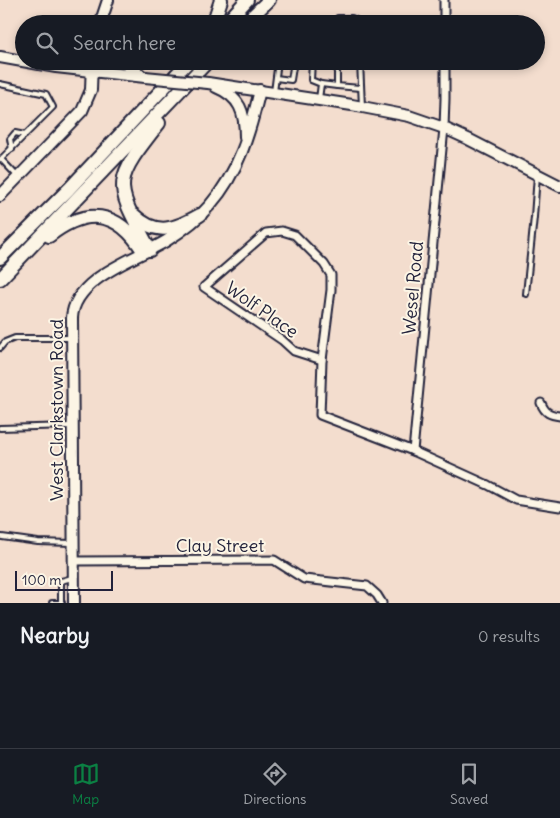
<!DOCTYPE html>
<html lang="en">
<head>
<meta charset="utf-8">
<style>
	body { margin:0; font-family:Delius,sans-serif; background:#20242c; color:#f1f3f6 }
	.scale { position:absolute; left:15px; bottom:12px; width:98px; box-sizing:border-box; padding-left:5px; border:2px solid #22223b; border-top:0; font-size:14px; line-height:18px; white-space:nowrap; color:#22223b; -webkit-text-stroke:4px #fcf5e5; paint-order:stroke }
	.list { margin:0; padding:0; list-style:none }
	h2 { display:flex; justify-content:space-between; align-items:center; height:65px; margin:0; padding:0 20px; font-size:21px }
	h2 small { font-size:16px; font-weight:400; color:#9ea1a6 }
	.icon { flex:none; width:28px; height:28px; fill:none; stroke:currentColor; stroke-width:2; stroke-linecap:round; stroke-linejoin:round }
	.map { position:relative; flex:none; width:560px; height:603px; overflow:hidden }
	.search { position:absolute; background:#171b24; box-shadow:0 2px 8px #0003; left:15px; right:15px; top:15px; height:55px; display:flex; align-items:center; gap:12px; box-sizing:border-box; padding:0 18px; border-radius:28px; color:#9ea1a6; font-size:19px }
	.sheet { height:145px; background:#171b24 }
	nav { display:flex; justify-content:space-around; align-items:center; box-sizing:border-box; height:70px; border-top:1px solid #363941; background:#171b24; font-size:14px; color:#9ea1a6 }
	nav a { display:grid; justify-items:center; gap:2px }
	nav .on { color:#0b8043 }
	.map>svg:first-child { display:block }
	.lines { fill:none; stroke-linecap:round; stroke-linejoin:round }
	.lane-casing { stroke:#22223b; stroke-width:8 }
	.street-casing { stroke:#22223b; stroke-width:11 }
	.secondary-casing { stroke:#22223b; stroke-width:14 }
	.highway-casing { stroke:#22223b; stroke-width:16 }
	.lane { stroke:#fcf5e5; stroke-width:4 }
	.street { stroke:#fcf5e5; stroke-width:7 }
	.secondary { stroke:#fcf5e5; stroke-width:10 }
	.highway { stroke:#fcf5e5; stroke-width:12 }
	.secondary-bridge-casing { stroke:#22223b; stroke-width:14; stroke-linecap:butt }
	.secondary-bridge { stroke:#fcf5e5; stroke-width:10 }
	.labels { text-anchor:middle; stroke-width:4; stroke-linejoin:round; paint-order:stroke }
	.street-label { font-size:18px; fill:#22223b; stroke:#fcf5e5 }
</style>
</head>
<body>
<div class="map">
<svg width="560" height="603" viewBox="0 0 560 603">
	<rect width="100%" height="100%" fill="#f3ddce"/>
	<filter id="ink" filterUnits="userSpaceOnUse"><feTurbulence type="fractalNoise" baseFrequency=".02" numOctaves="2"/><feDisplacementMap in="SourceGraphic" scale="10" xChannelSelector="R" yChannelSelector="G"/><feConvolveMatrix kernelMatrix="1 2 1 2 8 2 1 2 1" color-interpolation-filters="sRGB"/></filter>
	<g filter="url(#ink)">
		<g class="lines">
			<defs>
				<g id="lane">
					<polyline points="338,24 338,18 352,18 358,21 358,24"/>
					<polyline points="312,61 311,80 321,84 337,86"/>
					<polyline points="337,61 337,86 360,88"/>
					<polyline points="360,61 362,107"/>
					<polyline points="276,78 291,80 294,61"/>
					<polyline points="0,84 46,94 53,107 1,159"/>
					<polyline points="274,92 278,61"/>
					<polyline points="319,99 321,84"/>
					<polyline points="12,149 10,139 15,133 25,135"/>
					<polyline points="1,159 18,177"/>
					<polyline points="526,294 534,217 537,175"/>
					<polyline points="0,348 5,342 15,338 72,338"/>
					<polyline points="0,428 71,426"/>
					<polyline points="2,537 38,542 72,543"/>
					<polyline points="52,603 62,603"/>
					<polyline points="61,603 61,581 72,578"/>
				</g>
				<g id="street">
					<polyline points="444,0 444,24"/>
					<polygon points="282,231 295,235 324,264 331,275 331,290 322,360 294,351 282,340 204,287 266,233"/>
					<polyline points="322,360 320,415 413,451 488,485 516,500 560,507"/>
					<path d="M541,403C545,413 550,415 560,416"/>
					<polyline points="413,451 444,128 445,99 445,61"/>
					<polyline points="75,561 274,560 304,579 367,586 377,595 382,603"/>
				</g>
				<g id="secondary">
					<polyline points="100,24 108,0"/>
					<polyline points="0,57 56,67 145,77"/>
					<polyline points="120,61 140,74"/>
					<polyline points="208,83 352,105 409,116 444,128 468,139 560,186"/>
					<path d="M216,87C240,97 245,112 245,137"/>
					<polyline points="0,196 82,111 91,90 92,61"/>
					<path d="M74,603L72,318C74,278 136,259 166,241C182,231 198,219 210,205C239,172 250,132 260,90"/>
				</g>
				<g id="highway">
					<polyline points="213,24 221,0"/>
					<polyline points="225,24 247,0"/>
					<polyline points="244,24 269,0"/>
					<path d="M134,215C157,237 175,229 200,215"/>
					<path d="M49,236C86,207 118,210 143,251"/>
					<path d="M150,250C114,182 111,184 159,123"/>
					<polyline points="0,258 69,189 189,61"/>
					<polyline points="0,279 208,61"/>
				</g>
			</defs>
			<!-- lane casing -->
			<use href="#lane" class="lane-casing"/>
			<!-- street casing -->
			<use href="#street" class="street-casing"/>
			<!-- secondary casing -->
			<use href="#secondary" class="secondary-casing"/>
			<!-- highway casing -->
			<use href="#highway" class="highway-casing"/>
			<!-- lane -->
			<use href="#lane" class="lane"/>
			<!-- street -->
			<use href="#street" class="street"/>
			<!-- secondary -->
			<use href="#secondary" class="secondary"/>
			<!-- highway -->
			<use href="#highway" class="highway"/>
			<defs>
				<polyline id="secondary-bridge" points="145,77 208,83"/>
			</defs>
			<!-- secondary-bridge casing -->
			<use href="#secondary-bridge" class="secondary-bridge-casing"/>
			<!-- secondary-bridge -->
			<use href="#secondary-bridge" class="secondary-bridge"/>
		</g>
	</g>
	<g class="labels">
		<!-- street labels -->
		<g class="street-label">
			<text transform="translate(413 288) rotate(-85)" y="6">Wesel Road</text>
			<text transform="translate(262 310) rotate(35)" y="6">Wolf Place</text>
			<text transform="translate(57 410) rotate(-90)" y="6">West Clarkstown Road</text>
			<text x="220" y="552">Clay Street</text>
		</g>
	</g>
</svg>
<div class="scale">100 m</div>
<div class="search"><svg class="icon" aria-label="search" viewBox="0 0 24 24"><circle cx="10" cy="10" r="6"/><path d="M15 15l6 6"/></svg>Search here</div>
</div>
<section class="sheet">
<h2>Nearby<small>0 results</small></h2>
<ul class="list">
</ul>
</section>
<nav>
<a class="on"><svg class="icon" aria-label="map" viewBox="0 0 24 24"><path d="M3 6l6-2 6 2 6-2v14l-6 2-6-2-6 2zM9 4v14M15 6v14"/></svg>Map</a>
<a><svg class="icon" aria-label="directions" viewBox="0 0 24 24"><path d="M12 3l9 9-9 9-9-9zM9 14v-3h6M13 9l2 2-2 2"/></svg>Directions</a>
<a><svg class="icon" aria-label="saved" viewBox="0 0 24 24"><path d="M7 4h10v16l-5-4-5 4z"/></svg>Saved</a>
</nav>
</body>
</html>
